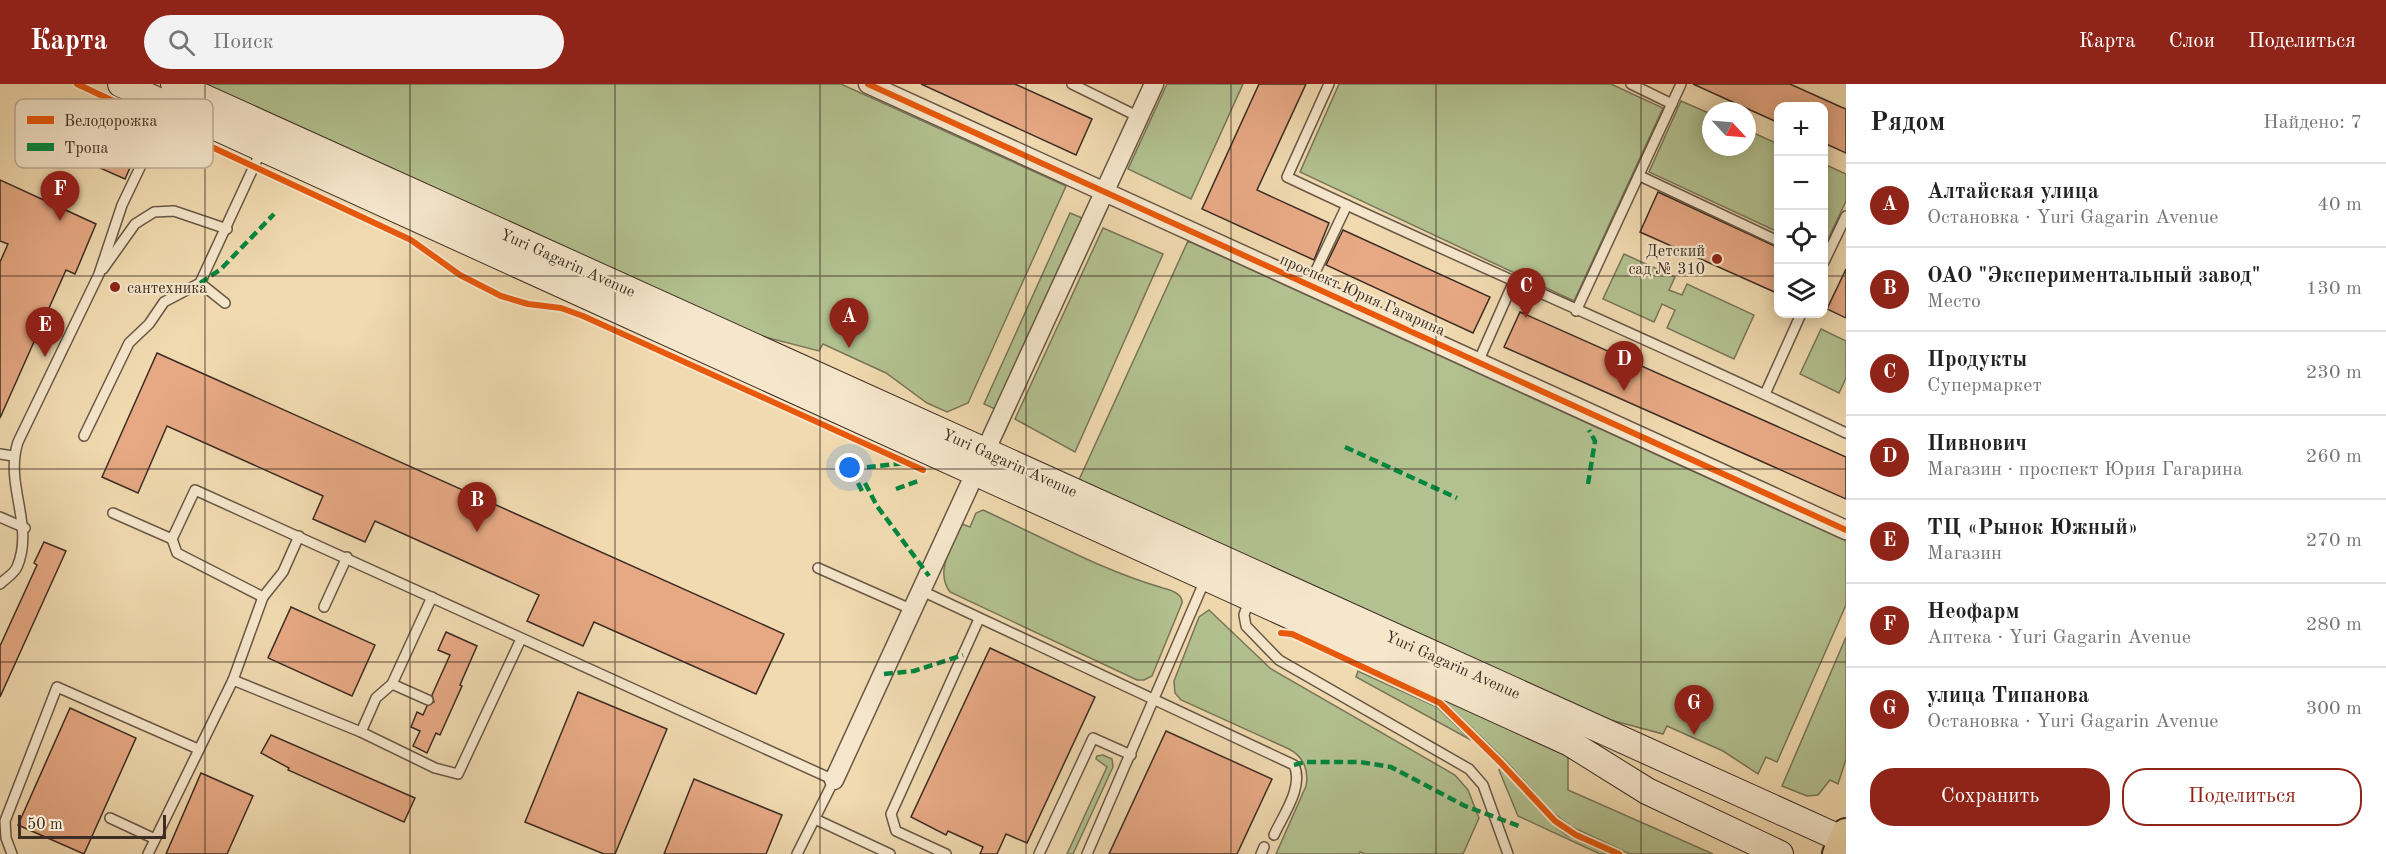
<!DOCTYPE html>
<html lang="ru">
<head>
<meta charset="utf-8">
<style>
	body { margin:0; font-family:"Old Standard TT",serif; background:#f2f2f2; color:#222 }
	.controls { position:absolute; right:18px; top:18px; display:grid; overflow:hidden; border-radius:12px; box-shadow:0 3px 15px #0003 }
	.controls button { width:54px; height:54px; display:grid; place-items:center; padding:0; border:0; border-bottom:2px solid #e0e0e0; background:#fff; color:#222; font:30px sans-serif }
	.compass { position:absolute; left:1702px; top:18px; width:54px; height:54px; border-radius:50%; background:#fff; box-shadow:0 3px 15px #0003; rotate:116deg }
	.scale { position:absolute; left:18px; bottom:15px; width:148px; box-sizing:border-box; padding-left:6px; border:3px solid #3c2c23; border-top:0; font-size:16px; line-height:21px; white-space:nowrap; color:#3c2c23; -webkit-text-stroke:4px #f6e7cc; paint-order:stroke }
	.you { position:absolute; left:850px; top:384px; width:21px; height:21px; margin:-15px; border:4px solid #fff; border-radius:50%; background:#1a73e8; box-shadow:0 0 0 9px #1a73e833 }
	.badge { display:grid; place-items:center; width:39px; height:39px; border-radius:50%; background:#8f2418; color:#fff; font-size:20px; font-weight:700 }
	.pin { position:absolute; translate:-50% -50px; filter:drop-shadow(0 2px 3px #0008) }
	.pin::after { content:''; position:absolute; top:32px; width:21px; height:18px; background:inherit; clip-path:polygon(0 0,100% 0,50% 100%) }
	.list { margin:0; padding:0; list-style:none }
	h2 { display:flex; justify-content:space-between; align-items:center; height:78px; margin:0; padding:0 24px; font-size:26px }
	h2 small { font-size:20px; font-weight:400; color:#767676 }
	.list li { display:grid; grid-template-columns:39px 1fr auto; gap:18px; align-items:center; box-sizing:border-box; height:84px; padding:0 24px; border-top:2px solid #e0e0e0 }
	.list b { display:block; font-size:22px; white-space:nowrap }
	.list p { margin:0; font-size:20px; white-space:nowrap; color:#767676 }
	.list em { font-size:20px; font-style:normal; color:#767676 }
	.actions { display:flex; gap:12px; padding:18px 24px }
	.actions a { flex:1; padding:14px 0; border:2px solid #8f2418; border-radius:24px; text-align:center; font-size:21px; color:#8f2418 }
	.actions .main { background:#8f2418; color:#fff }
	.icon { flex:none; width:33px; height:33px; fill:none; stroke:currentColor; stroke-width:2; stroke-linecap:round; stroke-linejoin:round }
	.map { position:relative; flex:none; width:1846px; height:770px; overflow:hidden }
	header { display:flex; align-items:center; gap:36px; box-sizing:border-box; height:84px; padding:0 30px; background:#8f2418; color:#fff }
	header strong { font-size:28px }
	nav { display:flex; gap:33px; margin-inline-start:auto; font-size:21px }
	.search { width:420px; height:54px; background:#f2f2f2; display:flex; align-items:center; gap:15px; box-sizing:border-box; padding:0 21px; border-radius:33px; color:#767676; font-size:22px }
	main { display:flex }
	aside { flex:1; background:#fff }
	.map>svg:first-child { display:block }
	.green { fill:#b3c190; stroke:#78765a; stroke-width:1.5 }
	.building { fill:#e7a984; stroke:#3c2c23; stroke-width:1.5 }
	.lines { fill:none; stroke-linecap:round; stroke-linejoin:round }
	.lane-casing { stroke:#695846; stroke-width:12 }
	.street-casing { stroke:#695846; stroke-width:21 }
	.secondary-casing { stroke:#3c2c23; stroke-width:28 }
	.primary-casing { stroke:#3c2c23; stroke-width:32 }
	.lane { stroke:#f6e7cc; stroke-width:9 }
	.street { stroke:#f6e7cc; stroke-width:18 }
	.secondary { stroke:#f6e7cc; stroke-width:26 }
	.primary { stroke:#f1dab0; stroke-width:28 }
	.quiet { stroke:#00873e; stroke-width:4.5; stroke-dasharray:9 4.5; stroke-linecap:butt }
	.cycleway-casing { stroke:#f6e7cc; stroke-width:10 }
	.cycleway { stroke:#e8590c; stroke-width:6 }
	.grid { fill:none; stroke:#3c2c23; stroke-width:1.5; stroke-opacity:0.55 }
	.poi-dot { fill:#8f2418; stroke:#f6e7cc; stroke-width:2 }
	.labels { text-anchor:middle; stroke-width:4.5; stroke-linejoin:round; paint-order:stroke }
	.poi-label { font-size:16px; fill:#3c2c23; stroke:#f6e7cc; text-anchor:end }
	.street-label { font-size:16px; fill:#3c2c23; stroke:#f6e7cc }
	.key { fill:#f6e7cc; stroke:#beaf99; stroke-width:1.5 }
	.key-label { font-size:16px; fill:#3c2c23 }
</style>
</head>
<body>
<header>
<strong>Карта</strong>
<div class="search"><svg class="icon" aria-label="search" viewBox="0 0 24 24"><circle cx="10" cy="10" r="6"/><path d="M15 15l6 6"/></svg>Поиск</div>
<nav><a>Карта</a><a>Слои</a><a>Поделиться</a></nav>
</header>
<main>
<div class="map">
<svg width="1846" height="770" viewBox="0 0 1846 770">
	<rect width="100%" height="100%" fill="#f1dab0"/>
	<filter id="stains"><feTurbulence type="fractalNoise" baseFrequency=".00333" numOctaves="4"/><feColorMatrix values="0 0 0 0 .2 0 0 0 0 .09 0 0 0 0 .02 0 0 0 .5 -.17"/></filter>
	<radialGradient id="worn" r=".72"><stop offset=".6" stop-color="#630" stop-opacity="0"/><stop offset="1" stop-color="#630" stop-opacity=".3"/></radialGradient>
	<!-- green -->
	<g class="green">
		<polygon points="205,0 841,0 1066,102 968,319 947,328 927,319 886,289 823,260 819,267 761,252"/>
		<polygon points="1167,0 1243,0 1191,115 1128,85"/>
		<polygon points="1339,0 1611,0 1663,24 1574,217 1300,88"/>
		<polygon points="1681,17 1711,30 1711,63 1747,63 1747,46 1778,60 1778,148 1649,88"/>
		<polygon points="1824,80 1846,90 1846,117 1824,164"/>
		<polygon points="1070,129 1082,134 995,325 984,320"/>
		<polygon points="1103,144 1163,170 1075,368 1015,335"/>
		<polygon points="1188,157 1846,457 1846,521 1777,678 1766,673 1758,690 1723,667 1667,642 1663,650 1607,635 1079,396"/>
		<polygon points="1624,170 1675,193 1669,206 1682,211 1687,200 1754,231 1734,275 1667,244 1675,226 1662,220 1654,238 1603,215"/>
		<polygon points="1821,245 1846,257 1846,294 1839,309 1800,290"/>
		<path d="M983,426C1042,453 1101,486 1163,504C1171,506 1183,510 1182,519L1152,592L1144,596H1137L950,508C934,487 953,460 962,440L970,443L976,429Z"/>
		<path d="M1209,526L1271,585L1455,691L1468,706L1479,734L1463,770H1365L1360,768L1359,770H1276L1306,702C1309,687 1304,673 1289,665L1181,616L1175,609L1174,597L1199,533Z"/>
		<polygon points="1846,553 1846,675 1838,700 1830,696 1818,711 1807,712 1782,702"/>
		<polygon points="1358,587 1437,623 1471,656 1356,593"/>
		<polygon points="1446,614 1568,672 1568,706 1713,770 1630,770 1572,743 1551,727 1506,677 1442,615"/>
		<polygon points="1103,671 1112,675 1113,683 1073,770 1067,770 1107,683 1096,675 1097,672"/>
		<polygon points="1500,684 1553,741 1568,752 1608,770 1600,770 1518,732 1499,686"/>
	</g>
	<!-- building -->
	<g class="building">
		<polygon points="921,0 1015,0 1092,35 1076,71"/>
		<polygon points="1259,0 1306,0 1257,106 1329,139 1314,176 1202,125"/>
		<polygon points="1693,0 1790,0 1841,23 1846,25 1846,69 1824,59 1824,22 1779,22 1779,39"/>
		<polygon points="84,55 133,77 125,95 75,73"/>
		<polygon points="0,96 96,140 75,190 66,186 0,334 0,178 8,160 0,157"/>
		<polygon points="1658,108 1779,164 1779,210 1640,148"/>
		<polygon points="1343,146 1490,213 1473,249 1326,181"/>
		<polygon points="1846,185 1846,234 1827,225"/>
		<polygon points="1520,228 1846,373 1846,415 1504,263"/>
		<polygon points="157,269 784,550 756,610 594,538 583,562 527,537 539,511 375,437 365,458 313,435 323,412 167,342 138,409 102,393"/>
		<polygon points="44,458 66,467 0,613 0,562 37,481 34,479"/>
		<polygon points="291,523 375,561 352,612 268,574"/>
		<polygon points="446,548 477,562 460,601 462,602 440,651 436,649 427,669 413,662 420,647 411,643 417,628 423,631 427,622 434,618 432,611 450,571 438,566"/>
		<polygon points="990,564 1095,613 1027,759 1006,750 997,770 980,770 983,763 948,747 946,751 911,733"/>
		<polygon points="578,608 667,645 615,770 604,770 525,738"/>
		<polygon points="70,624 136,654 84,770 18,741"/>
		<polygon points="1166,647 1272,695 1237,770 1109,770"/>
		<polygon points="271,651 415,714 404,738 288,686 289,684 261,669"/>
		<polygon points="201,689 253,712 227,770 166,770"/>
		<polygon points="694,695 782,731 766,770 664,770"/>
	</g>
	<g class="lines">
		<defs>
			<g id="lane">
				<polyline points="1072,0 1139,33"/>
				<path d="M1329,0L1287,93C1472,181 1661,260 1846,349"/>
				<polyline points="1631,0 1672,20"/>
				<polyline points="1640,92 1778,157"/>
				<polyline points="1824,178 1846,132"/>
				<polyline points="103,185 135,140 154,128 174,127 227,145"/>
				<polyline points="200,199 225,219"/>
				<polyline points="1309,201 1347,121"/>
				<polyline points="1576,227 1681,0"/>
				<polyline points="1479,276 1513,199"/>
				<polyline points="1765,310 1801,230"/>
				<polyline points="84,352 129,259 149,240 164,218 200,199 262,65"/>
				<polyline points="0,370 13,372"/>
				<polyline points="113,429 172,455 195,406 834,696 797,770"/>
				<polyline points="0,433 25,444"/>
				<polyline points="172,455 177,469 263,513 283,488 299,452"/>
				<polyline points="818,484 913,526"/>
				<path d="M0,500C5,495 14,490 17,483C35,441 4,401 18,358L99,190L122,121L169,23"/>
				<path d="M922,507L1294,681C1304,703 1283,731 1274,751"/>
				<polyline points="1249,516 1244,531 1246,542 1279,576 1469,685 1483,701 1508,770"/>
				<polyline points="324,523 347,473"/>
				<polyline points="233,596 361,648 435,684 458,690 521,555"/>
				<polyline points="392,600 428,616"/>
				<polyline points="361,648 376,614 392,600 432,513"/>
				<polyline points="110,734 155,755"/>
				<polyline points="815,735 890,770"/>
				<polyline points="12,770 6,754 5,737 57,603 198,665"/>
				<polyline points="148,770 233,596 263,513"/>
				<polyline points="946,770 896,747 891,730 979,535"/>
				<polyline points="1039,770 1093,654 1131,671"/>
				<polyline points="1087,770 1205,496"/>
				<polyline points="1261,770 1264,763"/>
			</g>
			<g id="street">
				<polyline points="868,0 1846,446"/>
				<polyline points="834,696 1154,0"/>
			</g>
			<g id="secondary">
				<polyline points="121,0 1570,659 1647,707 1780,770"/>
				<polyline points="174,0 1846,757"/>
			</g>
			<polyline id="primary" points="1837,770 1846,749"/>
		</defs>
		<!-- lane casing -->
		<use href="#lane" class="lane-casing"/>
		<!-- street casing -->
		<use href="#street" class="street-casing"/>
		<!-- secondary casing -->
		<use href="#secondary" class="secondary-casing"/>
		<!-- primary casing -->
		<use href="#primary" class="primary-casing"/>
		<!-- lane -->
		<use href="#lane" class="lane"/>
		<!-- street -->
		<use href="#street" class="street"/>
		<!-- secondary -->
		<use href="#secondary" class="secondary"/>
		<!-- primary -->
		<use href="#primary" class="primary"/>
		<!-- quiet -->
		<g class="quiet">
			<polyline points="200,199 221,185 274,130"/>
			<polyline points="1345,363 1457,414"/>
			<polyline points="865,399 877,422 929,492"/>
			<polyline points="1588,400 1595,357 1589,346"/>
			<polyline points="896,405 918,397"/>
			<polyline points="862,407 851,385 904,379"/>
			<polyline points="884,590 914,587 963,571"/>
			<polyline points="1294,681 1305,678 1360,678 1391,683 1465,722 1519,742"/>
		</g>
		<defs>
			<g id="cycleway">
				<polyline points="77,0 411,156 460,191 501,212 528,220 561,224 583,232 923,386"/>
				<polyline points="868,0 1846,446"/>
				<polyline points="1281,549 1292,550 1440,619 1500,678 1555,737 1576,751 1619,770"/>
			</g>
		</defs>
		<!-- cycleway casing -->
		<use href="#cycleway" class="cycleway-casing"/>
		<!-- cycleway -->
		<use href="#cycleway" class="cycleway"/>
	</g>
	<!-- grid -->
	<path class="grid" d="M205,0V770M410,0V770M615,0V770M820,0V770M1026,0V770M1231,0V770M1436,0V770M1641,0V770M0,192H1778M1824,192H1846M0,385H1846M0,578H1846"/>
	<!-- markers -->
	<g class="poi-dot">
		<circle cx="1717" cy="175" r="6"/>
		<circle cx="115" cy="203" r="6"/>
	</g>
	<g class="labels">
		<!-- poi labels -->
		<g class="poi-label">
			<text x="1705" y="172">Детский<tspan x="1705" dy="18">сад № 310</tspan></text>
			<text x="127" y="209" text-anchor="start">сантехника</text>
		</g>
		<!-- street labels -->
		<g class="street-label">
			<text transform="translate(568 178) rotate(24)" y="6">Yuri Gagarin Avenue</text>
			<text transform="translate(1363 210) rotate(24)" y="6">проспект Юрия Гагарина</text>
			<text transform="translate(1010 378) rotate(24)" y="6">Yuri Gagarin Avenue</text>
			<text transform="translate(1453 580) rotate(24)" y="6">Yuri Gagarin Avenue</text>
		</g>
	</g>
	<!-- legend -->
	<rect x="15" y="15" width="198" height="69" rx="9" class="key"/>
	<rect x="27" y="32" width="27" height="8" fill="#e8590c"/>
	<rect x="27" y="59" width="27" height="8" fill="#00873e"/>
	<g class="key-label">
		<text x="64" y="42">Велодорожка</text>
		<text x="64" y="69">Тропа</text>
	</g>
	<rect width="100%" height="100%" filter="url(#stains)"/>
	<rect width="100%" height="100%" fill="url(#worn)"/>
</svg>
<div class="controls">
<button>+</button>
<button>−</button>
<button><svg class="icon" aria-label="locate" viewBox="0 0 24 24"><circle cx="12" cy="12" r="6"/><path d="M12 2v4M12 18v4M2 12h4M18 12h4"/></svg></button>
<button><svg class="icon" aria-label="layers" viewBox="0 0 24 24"><path d="M12 4l9 5-9 5-9-5zM3 14l9 5 9-5"/></svg></button>
</div>
<svg class="compass" viewBox="-18 -18 36 36"><path d="M0-13l5 13h-10z" fill="#e53935"/><path d="M0 13l5-13h-10z" fill="#767676"/></svg>
<div class="scale">50 m</div>
<div class="you"></div>
<div class="pin badge" style="left:849px;top:264px">A</div>
<div class="pin badge" style="left:477px;top:448px">B</div>
<div class="pin badge" style="left:1526px;top:234px">C</div>
<div class="pin badge" style="left:1624px;top:307px">D</div>
<div class="pin badge" style="left:45px;top:273px">E</div>
<div class="pin badge" style="left:60px;top:137px">F</div>
<div class="pin badge" style="left:1694px;top:651px">G</div>
</div>
<aside>
<h2>Рядом<small>Найдено: 7</small></h2>
<ul class="list">
<li><span class="badge">A</span><div><b>Алтайская улица</b><p>Остановка · Yuri Gagarin Avenue</p></div><em>40 m</em></li>
<li><span class="badge">B</span><div><b>ОАО &quot;Экспериментальный завод&quot;</b><p>Место</p></div><em>130 m</em></li>
<li><span class="badge">C</span><div><b>Продукты</b><p>Супермаркет</p></div><em>230 m</em></li>
<li><span class="badge">D</span><div><b>Пивнович</b><p>Магазин · проспект Юрия Гагарина</p></div><em>260 m</em></li>
<li><span class="badge">E</span><div><b>ТЦ «Рынок Южный»</b><p>Магазин</p></div><em>270 m</em></li>
<li><span class="badge">F</span><div><b>Неофарм</b><p>Аптека · Yuri Gagarin Avenue</p></div><em>280 m</em></li>
<li><span class="badge">G</span><div><b>улица Типанова</b><p>Остановка · Yuri Gagarin Avenue</p></div><em>300 m</em></li>
</ul>
<div class="actions"><a class="main">Сохранить</a><a>Поделиться</a></div>
</aside>
</main>
</body>
</html>
